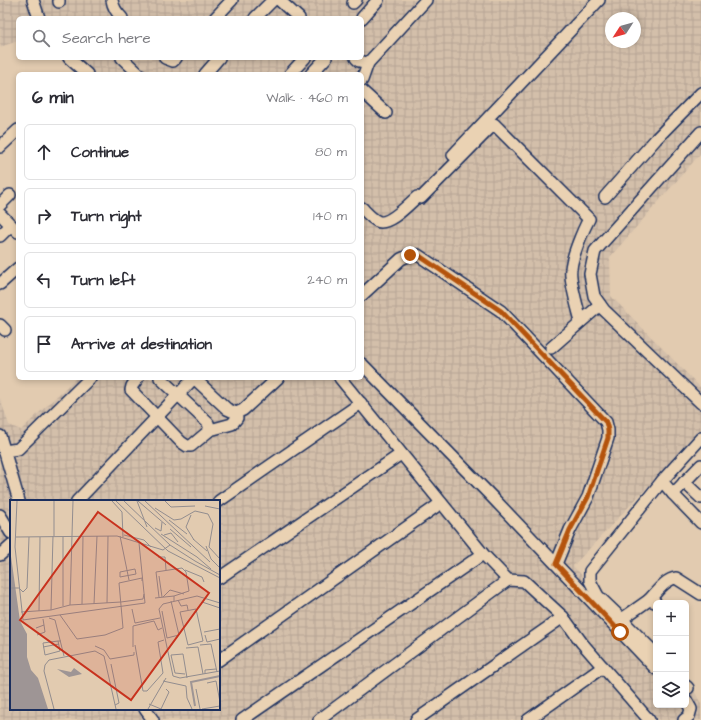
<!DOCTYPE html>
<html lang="en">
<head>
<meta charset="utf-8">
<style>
	body { margin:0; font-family:"Architects Daughter",sans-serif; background:#f2f2f3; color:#2b2b33 }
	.controls { position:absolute; right:12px; bottom:12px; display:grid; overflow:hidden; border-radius:6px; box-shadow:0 2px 6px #0003 }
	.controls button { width:36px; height:36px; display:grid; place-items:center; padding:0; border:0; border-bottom:1px solid #e1e1e2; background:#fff; color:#2b2b33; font:20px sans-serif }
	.compass { position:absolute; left:605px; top:12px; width:36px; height:36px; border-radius:50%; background:#fff; box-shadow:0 2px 6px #0003; rotate:234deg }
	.stop { position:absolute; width:12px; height:12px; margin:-9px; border:3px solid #b45309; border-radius:50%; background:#fff }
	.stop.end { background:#b45309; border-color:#fff; box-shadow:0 1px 4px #0008 }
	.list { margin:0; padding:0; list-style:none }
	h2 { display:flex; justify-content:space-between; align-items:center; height:52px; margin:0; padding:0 16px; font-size:17px }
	h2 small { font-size:13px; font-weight:400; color:#7c7c81 }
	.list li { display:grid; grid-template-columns:26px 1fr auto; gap:12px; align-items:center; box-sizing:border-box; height:56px; margin:0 8px 8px; padding:0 8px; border:1px solid #e1e1e2; border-radius:6px }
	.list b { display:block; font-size:15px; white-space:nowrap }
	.list em { font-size:13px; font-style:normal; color:#7c7c81 }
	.icon { flex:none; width:22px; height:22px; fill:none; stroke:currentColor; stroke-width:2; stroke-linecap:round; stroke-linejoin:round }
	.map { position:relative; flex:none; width:701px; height:720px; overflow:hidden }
	.search { position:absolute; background:#fff; box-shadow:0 2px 6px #0003; left:16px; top:16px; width:348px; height:44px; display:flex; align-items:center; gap:10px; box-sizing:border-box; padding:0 14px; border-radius:6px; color:#7c7c81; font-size:15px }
	.panel { position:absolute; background:#fff; box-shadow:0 2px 6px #0003; left:16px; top:72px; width:348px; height:308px; border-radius:6px }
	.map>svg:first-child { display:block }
	.industrial { fill:url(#industrial-grid); fill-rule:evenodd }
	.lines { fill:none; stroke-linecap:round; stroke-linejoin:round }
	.minor-casing { stroke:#1b2f5e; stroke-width:14 }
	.minor { stroke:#ead2b3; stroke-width:11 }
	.route { stroke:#b45309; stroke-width:5 }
	.inset-river { fill:none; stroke:#9e9595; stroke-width:2 }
	.inset-road { fill:none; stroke:#928d8f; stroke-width:1 }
	.view { fill:#c8321e; fill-opacity:0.15; stroke:#c8321e; stroke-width:2 }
	.inset-edge { fill:none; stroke:#1b2f5e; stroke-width:2 }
</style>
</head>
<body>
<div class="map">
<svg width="701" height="720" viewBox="0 0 701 720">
	<defs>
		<pattern id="industrial-grid" width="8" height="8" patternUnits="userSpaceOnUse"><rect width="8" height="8" fill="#d3bfaa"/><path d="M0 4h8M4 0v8" fill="none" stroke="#b5a495"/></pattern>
	</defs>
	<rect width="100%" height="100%" fill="#e2cbb0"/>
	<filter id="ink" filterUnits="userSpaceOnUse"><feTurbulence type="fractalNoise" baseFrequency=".025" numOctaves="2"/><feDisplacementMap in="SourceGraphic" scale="8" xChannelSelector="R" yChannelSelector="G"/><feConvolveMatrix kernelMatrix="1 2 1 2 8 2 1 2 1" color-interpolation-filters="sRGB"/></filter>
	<g filter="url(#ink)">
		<!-- industrial -->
		<path class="industrial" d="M0,0H701V153L610,257L611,296L701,388V430L573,566L656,652V705H686V683L696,694L701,704V720H0V398L9,425L21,430L76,378H362V74H78L60,58H362V18H18V41L0,47ZM611,18H635V42H611ZM11,501H219V709H11Z"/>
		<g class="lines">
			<defs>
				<g id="minor">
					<polyline points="33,0 39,18"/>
					<polyline points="59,0 59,2"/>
					<path d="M112,0C113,7 117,13 122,18"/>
					<polyline points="279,0 299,18"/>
					<polyline points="353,3 356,0"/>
					<polyline points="215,18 232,0"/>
					<polyline points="255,18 273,0"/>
					<polyline points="362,18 378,0"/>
					<polyline points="69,58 87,74"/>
					<polyline points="122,58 139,74"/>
					<polyline points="165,58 173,61 176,58"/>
					<polyline points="356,58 359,61 368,63 426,0"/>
					<polyline points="205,74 219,58"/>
					<polyline points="290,74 305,58"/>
					<polyline points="311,74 326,58"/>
					<polyline points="362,80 368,63"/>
					<polyline points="362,91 386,113"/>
					<polyline points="701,132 595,251 590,274 594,296 604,310 701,403"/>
					<polyline points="0,147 18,130"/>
					<polyline points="453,155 599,0"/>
					<polyline points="605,197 656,139 701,93"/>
					<polyline points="0,205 10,195"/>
					<path d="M362,208C366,212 371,218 377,221C388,227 409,204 417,197L421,198L494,124L589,219C583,230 572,256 571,269C569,280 578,309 581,321"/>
					<polyline points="0,214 18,232"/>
					<polyline points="0,236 11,225"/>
					<polyline points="0,284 18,268"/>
					<polyline points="362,295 401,259 410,255 418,255 501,311 606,422 608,430 608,438 588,497 570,530 556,564"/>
					<polyline points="0,325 5,330"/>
					<polyline points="551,348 600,305"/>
					<polyline points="362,364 493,498 656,669"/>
					<polyline points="138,378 132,386 131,390 181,442 187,446 191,446 210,430 208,423 160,378"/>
					<polyline points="194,378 227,409 236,413 243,410 278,378"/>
					<polyline points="340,378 483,554 508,580 524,581 563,617 582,643 649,720"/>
					<polyline points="210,430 232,424 237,418 236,413"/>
					<polyline points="0,436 19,501"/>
					<polyline points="4,451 18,449 90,378"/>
					<polyline points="662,481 673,494 701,523"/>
					<polyline points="684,482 701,498"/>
					<polyline points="673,494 701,465"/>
					<polyline points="77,501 194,378"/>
					<polyline points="219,501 361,403"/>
					<polyline points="0,515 11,533"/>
					<polyline points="0,555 11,545"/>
					<polyline points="219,578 401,454"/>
					<path d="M649,600C656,593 665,579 676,578L701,594"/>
					<polyline points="622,619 598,596 590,581 590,571 662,481 701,438"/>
					<polyline points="626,623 622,619 649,600 655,602"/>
					<polyline points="620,632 627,625 656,654"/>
					<polyline points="219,660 441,503"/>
					<polyline points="686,686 688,688"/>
					<polyline points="145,709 153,720"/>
					<polyline points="242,720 483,554"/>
					<polyline points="319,720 508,580"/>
					<polyline points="416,720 563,617"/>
					<polyline points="528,720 603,667"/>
					<polyline points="684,720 689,716 691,709 686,700"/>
				</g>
			</defs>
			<!-- minor casing -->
			<use href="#minor" class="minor-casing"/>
			<!-- minor -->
			<use href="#minor" class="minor"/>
		</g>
	</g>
	<g class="lines" filter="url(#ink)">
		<!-- route -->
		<polyline class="route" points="410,255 418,255 501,311 606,422 608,430 608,438 588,497 570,530 556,564 620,632"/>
	</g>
	<!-- overview -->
	<g transform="translate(10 500)">
		<rect width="210" height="210" fill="#e2cbb0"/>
		<path d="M0,49L10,121L17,134V157L21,170L28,178L38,209H0ZM64,168L72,174L59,177L47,169L61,172Z" fill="#9e9595"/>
		<path class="inset-river" d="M185,206L181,182L210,176"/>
		<path class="inset-road" d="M7,1L5,47L13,120L135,103L129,43M102,1L112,12L113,37M106,1L158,51L210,78M114,1L160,45L185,61M127,1L137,27M128,1L156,25M135,1L200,62M155,1L161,7L185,6M195,6L210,9M145,8L164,20L171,19L185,11L198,14L203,24L199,47L210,59M181,15L176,27L184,40M159,20L177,34M145,28L151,31L152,22M160,29L181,47M151,34L187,57M114,35L134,40L141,47M154,35L161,33L168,42M44,36V1M110,36L119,80M6,37L107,36L153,50L160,45M183,39L197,51M196,46L201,59L210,68M148,57H155L156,70M187,57L201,69M185,61L210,75M125,69L126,74L110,77V72ZM175,70L192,77L194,82M149,76L152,97M0,88H9L13,92L17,88L19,37M149,97L146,72L172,68L176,72L179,91L164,96V101M153,97L160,90L174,94M145,98L164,96M168,100L171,106L177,105L178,110M192,102L210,108M97,103L98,36M210,103L187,96L153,104L149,109L163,176L170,178L210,171M72,104L73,36M84,104L87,36M60,105L63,1M53,106V36M122,109L125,123L150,118M186,109L193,141L178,145L170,112ZM41,110L43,36M29,111L30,37M152,111L157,138L169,135L161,101M11,112L41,110L60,105L111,102L133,99L134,94M50,115L67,139L95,135L113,128L109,83L132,78V81M39,118L45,120L54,156M26,128L34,125L33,119M194,132L210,129M27,135L35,132L34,125M195,135L197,142L210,139M48,141L50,151L35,155L33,143L48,141H51M125,145L133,191H137L153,173L148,142L154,140M190,145L201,144L207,172M85,146L94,150L100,159L124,155V152M33,147L49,144M123,147V126L144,121L148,130L152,128M176,148L188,147L193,174M101,164L109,203L105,205M175,174L165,173L161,155L173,154L177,178M195,174V170L206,169M153,181L176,186L177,198L182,209M197,183L206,181L210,202M186,189L190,209M139,204L151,209L159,192L156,189M44,209L34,171L35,165L39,160L85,151L94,156L106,209M138,209L156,178M192,209L210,206"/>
		<path class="view" d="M88,12L199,93L121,200L10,120Z"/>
		<rect width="210" height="210" class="inset-edge"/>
	</g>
</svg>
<div class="controls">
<button>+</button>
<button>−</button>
<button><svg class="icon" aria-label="layers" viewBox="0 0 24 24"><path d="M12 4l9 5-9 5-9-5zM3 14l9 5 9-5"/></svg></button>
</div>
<svg class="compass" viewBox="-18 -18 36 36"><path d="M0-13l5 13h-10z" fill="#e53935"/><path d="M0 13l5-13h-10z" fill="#7c7c81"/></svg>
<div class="stop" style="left:620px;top:632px"></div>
<div class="stop end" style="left:410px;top:255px"></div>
<div class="search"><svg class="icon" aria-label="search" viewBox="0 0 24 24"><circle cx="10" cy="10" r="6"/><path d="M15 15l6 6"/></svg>Search here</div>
<section class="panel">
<h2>6 min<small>Walk · 460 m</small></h2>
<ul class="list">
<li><svg class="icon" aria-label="ahead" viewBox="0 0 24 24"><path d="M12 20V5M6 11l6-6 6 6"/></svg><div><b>Continue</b></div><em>80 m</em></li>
<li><svg class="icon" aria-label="right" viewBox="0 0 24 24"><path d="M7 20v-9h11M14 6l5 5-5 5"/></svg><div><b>Turn right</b></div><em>140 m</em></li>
<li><svg class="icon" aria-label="left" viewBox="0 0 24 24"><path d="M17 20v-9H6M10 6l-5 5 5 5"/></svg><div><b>Turn left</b></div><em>240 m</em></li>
<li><svg class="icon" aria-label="arrive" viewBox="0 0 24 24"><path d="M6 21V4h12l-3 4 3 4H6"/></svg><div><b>Arrive at destination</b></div></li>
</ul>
</section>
</div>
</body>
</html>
